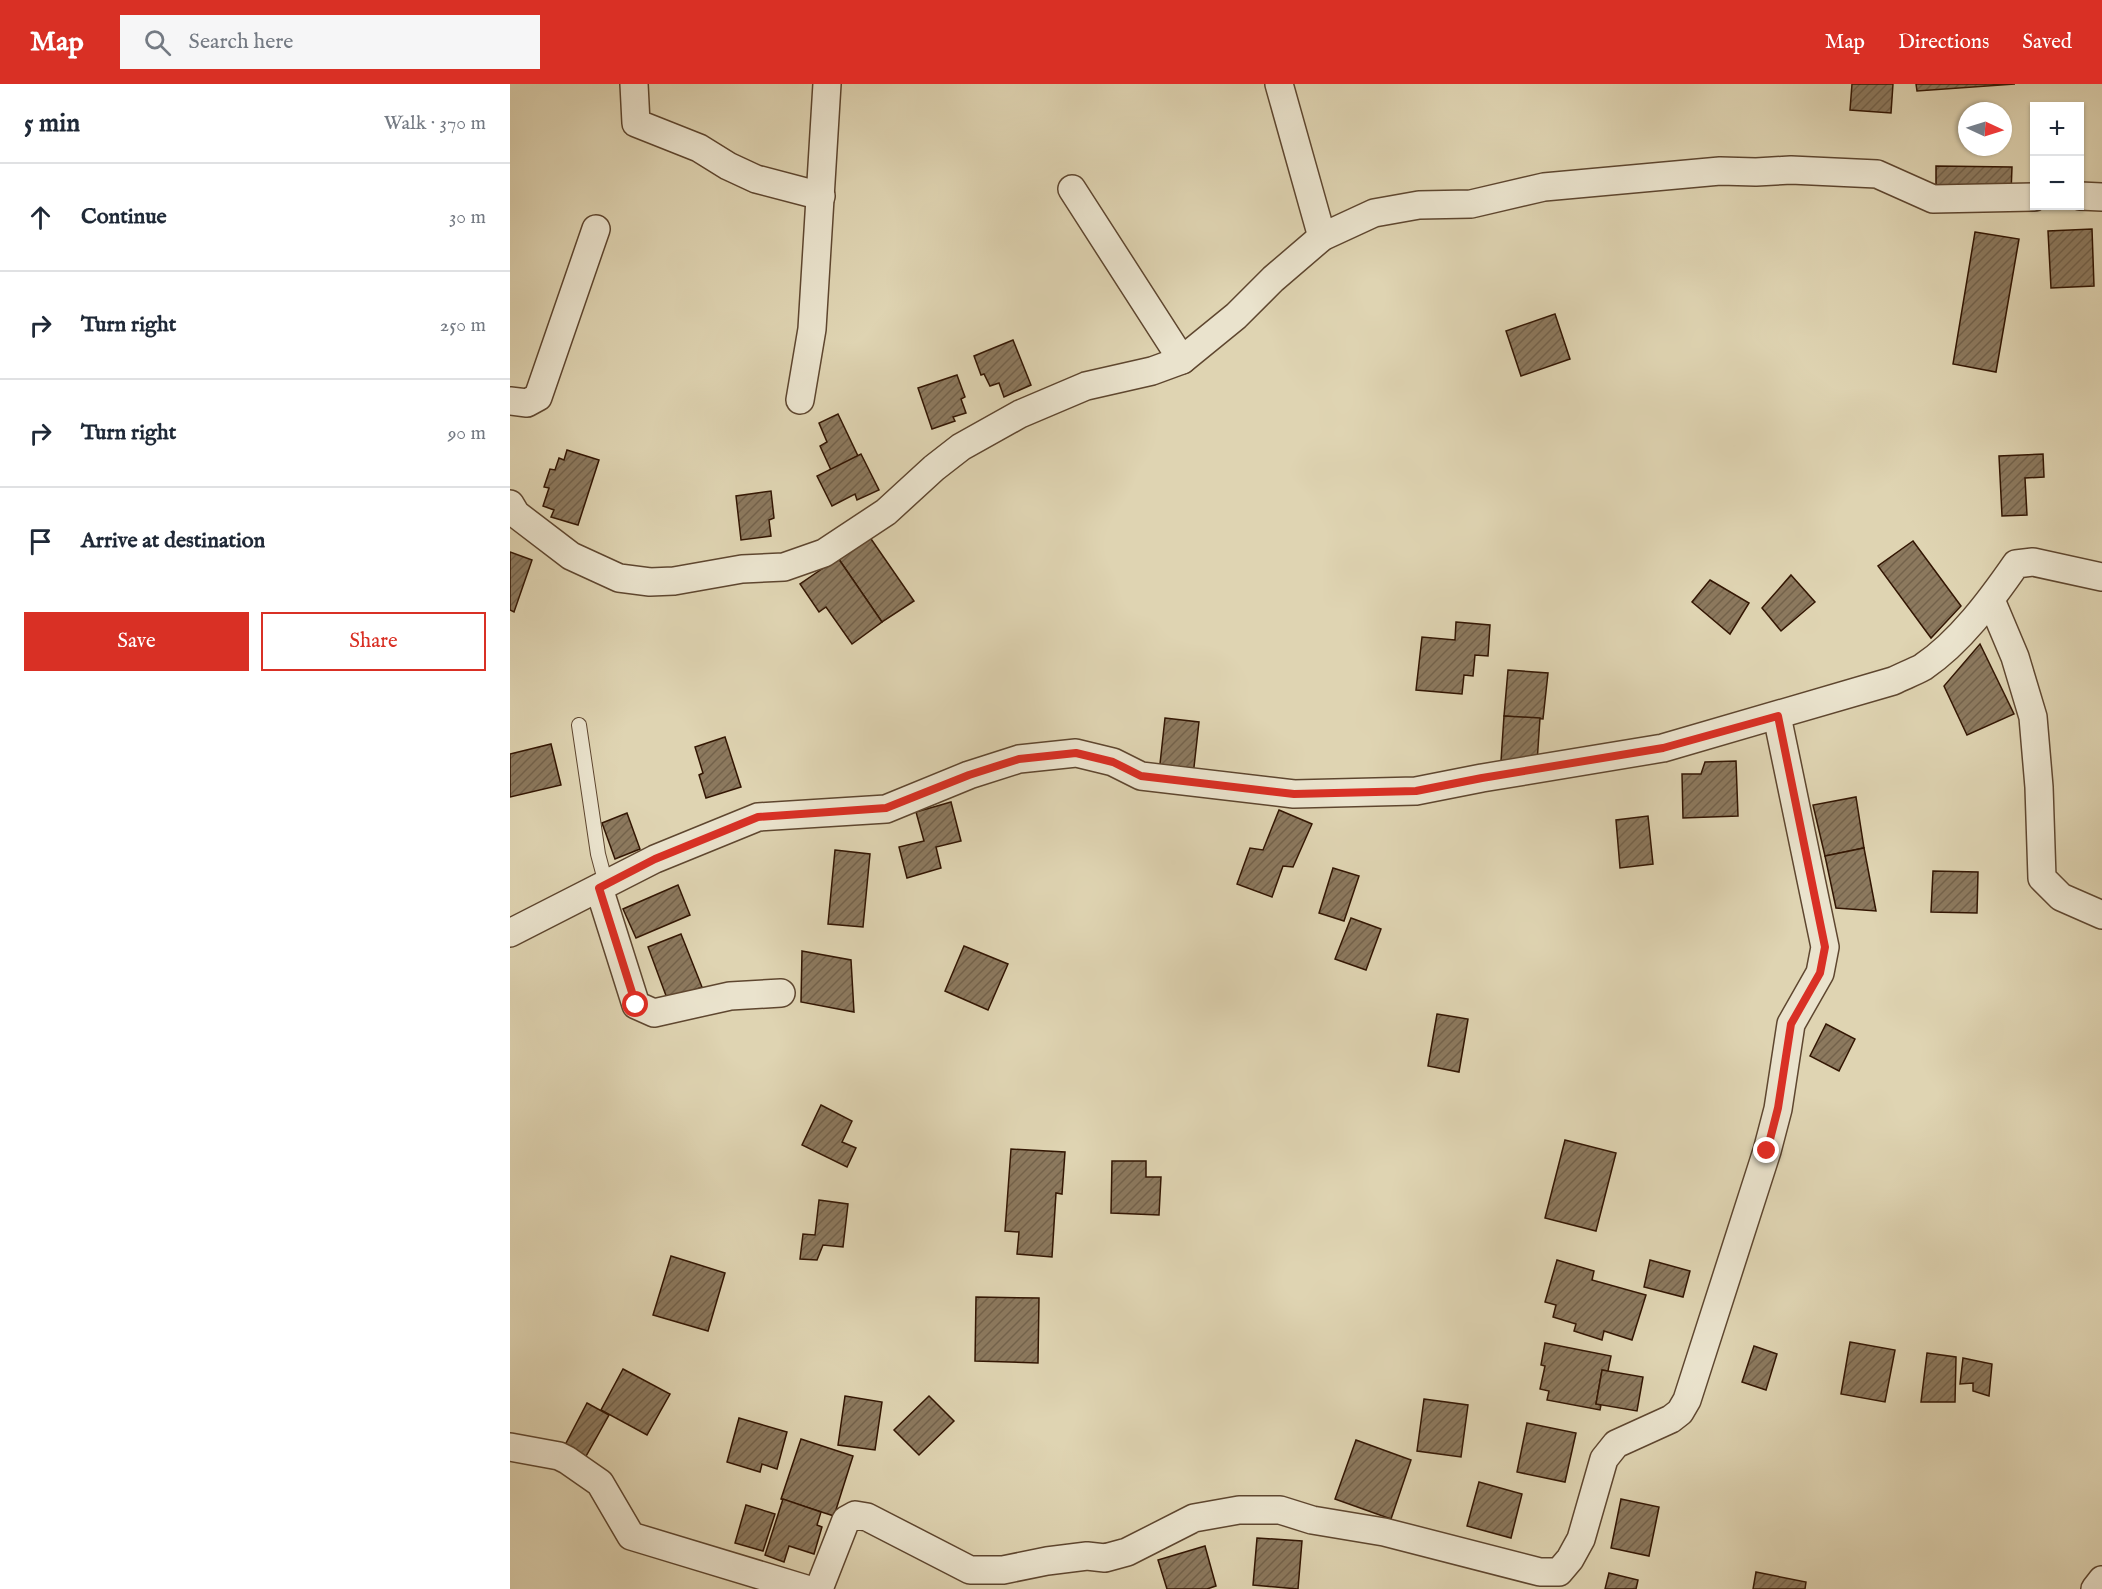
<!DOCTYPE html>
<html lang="en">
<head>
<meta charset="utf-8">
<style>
	body { margin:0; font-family:"IM FELL English",serif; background:#f6f6f7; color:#1f2937 }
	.controls { position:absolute; right:18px; top:18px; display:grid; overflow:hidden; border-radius:0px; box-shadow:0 2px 4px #0004 }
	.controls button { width:54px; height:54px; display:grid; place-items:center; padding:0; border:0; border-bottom:2px solid #e0e1e3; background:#fff; color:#1f2937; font:30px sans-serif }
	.compass { position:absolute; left:1448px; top:18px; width:54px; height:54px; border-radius:50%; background:#fff; box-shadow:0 2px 4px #0004; rotate:94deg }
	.stop { position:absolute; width:18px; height:18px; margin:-14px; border:4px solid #d93025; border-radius:50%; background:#fff }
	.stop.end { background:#d93025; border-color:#fff; box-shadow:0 2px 6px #0008 }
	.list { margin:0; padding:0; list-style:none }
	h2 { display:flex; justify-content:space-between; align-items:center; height:78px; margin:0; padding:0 24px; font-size:26px }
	h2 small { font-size:20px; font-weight:400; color:#747a83 }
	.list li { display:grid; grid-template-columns:39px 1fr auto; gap:18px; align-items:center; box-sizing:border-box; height:108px; padding:0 24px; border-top:2px solid #e0e1e3 }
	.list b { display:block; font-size:22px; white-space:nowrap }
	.list em { font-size:20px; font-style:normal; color:#747a83 }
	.actions { display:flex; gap:12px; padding:18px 24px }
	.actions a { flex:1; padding:14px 0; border:2px solid #d93025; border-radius:0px; text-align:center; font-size:21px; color:#d93025 }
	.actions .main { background:#d93025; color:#fff }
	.icon { flex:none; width:33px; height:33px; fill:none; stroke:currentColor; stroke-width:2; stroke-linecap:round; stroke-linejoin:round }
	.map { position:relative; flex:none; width:1592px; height:1505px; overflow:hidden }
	header { display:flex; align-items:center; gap:36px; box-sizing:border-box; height:84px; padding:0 30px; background:#d93025; color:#fff }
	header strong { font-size:28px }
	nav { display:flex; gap:33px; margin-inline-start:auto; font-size:21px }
	.search { width:420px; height:54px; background:#f6f6f7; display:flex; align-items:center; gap:15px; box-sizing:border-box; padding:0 21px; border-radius:0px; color:#747a83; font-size:22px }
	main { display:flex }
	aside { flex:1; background:#fff }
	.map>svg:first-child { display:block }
	.building { fill:url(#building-hatch); stroke:#331603; stroke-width:1.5 }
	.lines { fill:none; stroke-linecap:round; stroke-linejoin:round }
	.lane-casing { stroke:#5e462f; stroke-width:16 }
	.street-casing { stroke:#5e462f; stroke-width:30 }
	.lane { stroke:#eae3cd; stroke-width:14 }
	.street { stroke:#eae3cd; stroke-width:27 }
	.route { stroke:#d93025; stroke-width:8 }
</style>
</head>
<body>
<header>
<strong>Map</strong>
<div class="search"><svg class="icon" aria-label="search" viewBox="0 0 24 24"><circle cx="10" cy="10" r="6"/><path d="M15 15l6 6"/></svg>Search here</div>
<nav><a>Map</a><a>Directions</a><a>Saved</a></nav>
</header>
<main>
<aside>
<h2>5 min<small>Walk · 370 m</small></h2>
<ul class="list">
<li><svg class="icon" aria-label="ahead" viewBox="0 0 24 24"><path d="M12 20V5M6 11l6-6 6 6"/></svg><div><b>Continue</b></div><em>30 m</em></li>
<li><svg class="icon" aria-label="right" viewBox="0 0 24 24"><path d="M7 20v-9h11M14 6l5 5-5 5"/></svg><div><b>Turn right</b></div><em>250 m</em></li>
<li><svg class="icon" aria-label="right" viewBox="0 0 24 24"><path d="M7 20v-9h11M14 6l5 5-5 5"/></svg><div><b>Turn right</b></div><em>90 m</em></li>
<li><svg class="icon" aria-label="arrive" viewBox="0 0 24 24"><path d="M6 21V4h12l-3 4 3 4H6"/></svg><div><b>Arrive at destination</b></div></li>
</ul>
<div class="actions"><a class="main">Save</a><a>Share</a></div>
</aside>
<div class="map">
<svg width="1592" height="1505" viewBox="0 0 1592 1505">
	<defs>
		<pattern id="building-hatch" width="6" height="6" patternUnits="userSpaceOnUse" patternTransform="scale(1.5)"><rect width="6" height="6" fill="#8c795e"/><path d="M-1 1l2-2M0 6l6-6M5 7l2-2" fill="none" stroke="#73624b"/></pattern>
	</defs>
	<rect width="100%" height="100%" fill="#dfd4b2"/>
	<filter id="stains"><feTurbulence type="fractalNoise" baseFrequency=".00333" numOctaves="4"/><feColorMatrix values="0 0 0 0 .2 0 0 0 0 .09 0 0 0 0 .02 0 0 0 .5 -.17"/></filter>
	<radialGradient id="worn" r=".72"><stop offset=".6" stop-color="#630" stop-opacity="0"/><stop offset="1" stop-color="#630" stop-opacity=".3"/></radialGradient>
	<!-- building -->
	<g class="building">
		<polygon points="1342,0 1383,0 1381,29 1340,26"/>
		<polygon points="1406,0 1505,0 1407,7"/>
		<polygon points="1426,82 1502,83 1501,109 1426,108"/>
		<polygon points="1582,145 1584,202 1541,204 1538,147"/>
		<polygon points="1465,148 1509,155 1486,288 1443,280"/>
		<polygon points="1045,230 1060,275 1011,292 996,247"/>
		<polygon points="503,256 521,301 494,313 489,299 480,302 474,290 471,291 464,272"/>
		<polygon points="447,291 455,313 451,315 456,329 443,333 445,337 422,345 408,304"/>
		<polygon points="328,330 348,372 321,386 310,362 317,358 309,339"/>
		<polygon points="57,366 89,376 68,441 41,433 44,426 33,422 39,404 34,403 40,385 45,386 49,374 54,376"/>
		<polygon points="351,370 369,406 347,416 345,410 322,422 307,392"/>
		<polygon points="1533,370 1534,393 1515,394 1517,431 1492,432 1489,372"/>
		<polygon points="261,407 264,434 259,436 261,452 231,456 226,412"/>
		<polygon points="359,452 404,517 372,538 328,474"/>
		<polygon points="1403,457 1451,522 1421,554 1368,482"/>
		<polygon points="0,468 22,476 4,528 0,526"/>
		<polygon points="328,474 372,538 342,560 316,523 309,528 290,500"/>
		<polygon points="1281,491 1305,518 1271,547 1252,524"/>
		<polygon points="1200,496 1239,519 1220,550 1182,518"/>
		<polygon points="946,538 980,541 978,572 965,571 963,592 954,591 952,610 906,606 912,553 945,556"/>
		<polygon points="1470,560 1504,630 1457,651 1434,602"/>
		<polygon points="998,586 1038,589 1033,635 994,632"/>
		<polygon points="994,632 1030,634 1027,679 991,677"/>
		<polygon points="655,634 689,638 683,692 649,689"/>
		<polygon points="215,653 231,703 196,714 189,691 193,689 185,663"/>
		<polygon points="41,660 51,701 0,713 0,670"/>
		<polygon points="1226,677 1228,732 1173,734 1172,690 1191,690 1195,678"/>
		<polygon points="1346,713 1354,764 1315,772 1303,721"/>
		<polygon points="441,718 451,757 426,763 431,784 397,794 389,763 414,757 406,728"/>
		<polygon points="769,726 802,740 783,783 773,782 762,813 727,800 740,764 753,766"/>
		<polygon points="117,729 130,765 105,775 92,739"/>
		<polygon points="1138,732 1143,780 1110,784 1106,736"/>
		<polygon points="1354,764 1366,827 1326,824 1315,772"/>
		<polygon points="325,766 360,770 353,843 318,840"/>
		<polygon points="823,784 849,792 834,837 809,829"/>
		<polygon points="1423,787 1468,788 1467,829 1421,828"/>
		<polygon points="168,801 180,831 126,854 113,825"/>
		<polygon points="841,834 871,845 856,886 825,875"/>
		<polygon points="171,850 192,903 158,917 138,863"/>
		<polygon points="454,862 498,880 478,926 435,907"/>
		<polygon points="292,867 341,876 344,928 291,918"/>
		<polygon points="927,930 958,935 949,988 918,982"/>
		<polygon points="1316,940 1345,955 1329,987 1300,972"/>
		<polygon points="311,1021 342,1037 332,1058 346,1064 337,1083 292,1061"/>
		<polygon points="1055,1056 1106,1069 1086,1147 1035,1134"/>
		<polygon points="501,1065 555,1068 552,1110 546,1109 542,1173 507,1170 509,1148 495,1147"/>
		<polygon points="602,1077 636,1077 636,1093 651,1093 649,1131 601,1129"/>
		<polygon points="309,1116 338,1120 333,1163 313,1161 307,1176 290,1175 293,1150 305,1151"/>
		<polygon points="161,1172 215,1189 198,1247 143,1231"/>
		<polygon points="1047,1176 1084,1187 1082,1196 1136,1211 1122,1256 1094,1247 1092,1256 1064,1247 1066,1240 1043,1233 1046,1221 1035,1218"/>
		<polygon points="1140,1176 1180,1187 1173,1213 1134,1203"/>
		<polygon points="466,1213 529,1214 528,1279 465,1277"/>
		<polygon points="1340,1258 1385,1266 1375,1318 1331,1310"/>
		<polygon points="1035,1259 1101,1272 1098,1287 1092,1286 1086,1320 1091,1321 1090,1326 1037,1316 1039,1307 1030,1305 1035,1282 1031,1281"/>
		<polygon points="1244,1262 1267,1270 1256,1306 1232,1298"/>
		<polygon points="1417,1269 1446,1273 1445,1318 1411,1318"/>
		<polygon points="1453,1274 1482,1280 1479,1312 1463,1307 1463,1299 1450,1300"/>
		<polygon points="113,1285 160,1310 137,1351 91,1326"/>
		<polygon points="1092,1286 1133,1293 1127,1327 1086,1320"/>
		<polygon points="335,1312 372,1318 365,1366 328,1361"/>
		<polygon points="419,1312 444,1337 409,1371 384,1346"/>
		<polygon points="914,1315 958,1321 951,1373 907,1367"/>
		<polygon points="77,1319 99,1331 75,1374 54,1363"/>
		<polygon points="229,1334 277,1348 267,1385 252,1380 250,1388 217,1378"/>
		<polygon points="1017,1339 1066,1349 1055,1398 1007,1388"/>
		<polygon points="291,1355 343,1372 324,1432 271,1415"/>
		<polygon points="846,1356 901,1376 881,1435 825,1415"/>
		<polygon points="969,1398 1012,1410 1001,1454 957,1442"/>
		<polygon points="273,1415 311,1428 307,1441 312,1443 304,1470 279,1462 274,1478 255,1471"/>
		<polygon points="1111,1415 1149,1423 1139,1472 1101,1464"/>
		<polygon points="236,1421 265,1430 253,1467 225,1459"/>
		<polygon points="747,1454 792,1457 788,1505 743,1501"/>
		<polygon points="695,1462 706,1502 697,1505 657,1505 648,1476"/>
		<polygon points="1246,1488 1296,1498 1295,1505 1243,1505"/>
		<polygon points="1099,1489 1128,1496 1126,1505 1095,1505"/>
	</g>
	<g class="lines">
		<defs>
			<polyline id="lane" points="69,641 88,770 96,800"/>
			<g id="street">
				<polyline points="124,0 126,39 189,64 218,82 246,95 311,112"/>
				<polyline points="769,0 812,153"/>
				<polyline points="562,105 672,276"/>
				<polyline points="1570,112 1592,113"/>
				<polyline points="290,316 302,245 317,0"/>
				<polyline points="0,317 17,319 28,313 86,145"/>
				<polyline points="0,420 6,430 61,472 109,494 140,498 164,497 232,485 274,483 314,469 376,428 424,384 451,363 510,330 576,302 642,287 672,276 726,232 763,195 812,153 864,129 909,121 961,120 1034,103 1210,87 1246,88 1281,86 1367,90 1423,115 1524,113"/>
				<polyline points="1481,516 1505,573 1523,633 1529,703 1532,794 1551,813 1592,831"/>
				<polyline points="89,804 126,921 144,929 220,912 271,909"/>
				<path d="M0,849L145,775L248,733L376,725L459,691L509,675L566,669L603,678L631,692L784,710L906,707L972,694L1153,664L1383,597C1393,592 1404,588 1413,583C1450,558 1481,516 1506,480L1523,478L1592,493"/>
				<polyline points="0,1363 49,1372 57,1376 90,1399 121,1452 296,1505"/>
				<polyline points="309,1505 336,1436 345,1431 357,1433 460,1486 493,1486 537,1477 577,1472 595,1474 617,1468 684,1434 729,1426 770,1426 802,1436 874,1448 1030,1488 1049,1488 1060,1475 1071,1455 1094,1375 1106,1360 1161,1335 1170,1328 1177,1316 1257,1067 1268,1025 1281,940 1310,889 1315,863 1267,632"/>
				<polyline points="1585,1505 1592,1496"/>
			</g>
		</defs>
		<!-- lane casing -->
		<use href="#lane" class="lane-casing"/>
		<!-- street casing -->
		<use href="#street" class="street-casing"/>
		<!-- lane -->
		<use href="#lane" class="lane"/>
		<!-- street -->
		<use href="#street" class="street"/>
	</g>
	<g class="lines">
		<!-- route -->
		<polyline class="route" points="126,921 89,804 145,775 248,733 376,724 459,691 509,675 566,669 603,678 631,692 784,710 906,707 972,694 1153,664 1268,632 1315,863 1310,889 1281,940 1268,1024 1257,1067"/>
	</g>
	<rect width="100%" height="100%" filter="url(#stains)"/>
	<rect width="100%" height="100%" fill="url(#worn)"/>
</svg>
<div class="controls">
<button>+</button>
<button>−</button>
</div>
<svg class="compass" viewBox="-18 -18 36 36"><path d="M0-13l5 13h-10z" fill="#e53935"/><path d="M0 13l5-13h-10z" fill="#747a83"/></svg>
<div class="stop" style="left:126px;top:921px"></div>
<div class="stop end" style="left:1257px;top:1067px"></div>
</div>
</main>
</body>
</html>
